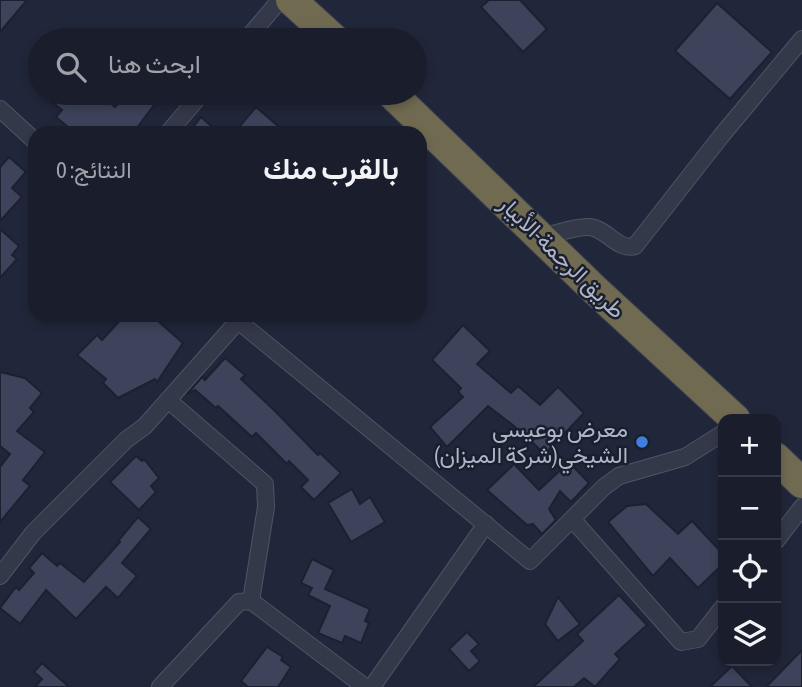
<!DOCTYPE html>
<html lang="ar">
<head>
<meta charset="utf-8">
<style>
	body { margin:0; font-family:"Asap Condensed",Vazirmatn,sans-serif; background:#262a38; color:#f1f3f6; direction:rtl }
	.controls { position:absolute; right:21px; bottom:21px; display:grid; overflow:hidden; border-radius:14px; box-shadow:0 4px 10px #0003 }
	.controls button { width:63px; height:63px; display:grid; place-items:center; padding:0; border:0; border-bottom:2px solid #373b48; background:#191d2c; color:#f1f3f6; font:35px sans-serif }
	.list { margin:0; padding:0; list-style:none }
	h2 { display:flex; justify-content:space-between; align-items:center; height:91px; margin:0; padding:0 28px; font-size:30px }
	h2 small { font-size:23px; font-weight:400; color:#9fa2a9 }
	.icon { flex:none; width:38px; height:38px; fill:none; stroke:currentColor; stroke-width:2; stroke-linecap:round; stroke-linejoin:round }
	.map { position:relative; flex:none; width:802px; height:687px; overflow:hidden; direction:ltr }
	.search { position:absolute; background:#191d2c; box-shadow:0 4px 10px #0003; left:28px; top:28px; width:399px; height:77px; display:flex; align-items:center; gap:18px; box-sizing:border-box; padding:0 24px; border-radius:38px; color:#9fa2a9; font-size:26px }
	.panel { position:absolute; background:#191d2c; box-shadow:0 4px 10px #0003; left:28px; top:126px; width:399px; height:196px; border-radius:21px; direction:rtl }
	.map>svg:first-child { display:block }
	.building { fill:#3d435a; stroke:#1c2031; stroke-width:2 }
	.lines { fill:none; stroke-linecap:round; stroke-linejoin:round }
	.street-casing { stroke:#4f5465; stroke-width:18 }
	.highway-casing { stroke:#3c4152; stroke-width:32 }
	.street { stroke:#34394a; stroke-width:16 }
	.highway { stroke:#706a51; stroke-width:30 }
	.shop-dot { fill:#3f7fe0; stroke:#1a1f2f; stroke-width:2.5 }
	.labels { text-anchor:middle; stroke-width:5; stroke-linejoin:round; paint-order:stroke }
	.street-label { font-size:23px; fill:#afb4c6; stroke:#1a1f2f }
	.poi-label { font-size:23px; fill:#afb4c6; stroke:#1a1f2f; text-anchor:end }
</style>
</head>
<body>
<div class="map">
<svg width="802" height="687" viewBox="0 0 802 687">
	<rect width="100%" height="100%" fill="#21273a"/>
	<!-- building -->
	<g class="building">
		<polygon points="0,0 27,0 0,32"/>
		<polygon points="489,0 520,0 547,29 523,52 481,7"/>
		<polygon points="717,3 772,52 730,99 675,51"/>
		<polygon points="41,93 98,93 115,107 128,93 163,93 133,133 75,133 56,117 62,110"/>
		<polygon points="256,107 286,133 234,133"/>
		<polygon points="201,117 219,133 188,133"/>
		<polygon points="9,157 26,172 12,188 22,197 0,221 0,167"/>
		<polygon points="0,229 19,246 12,255 17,259 0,278"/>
		<polygon points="125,315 151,315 183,343 157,382 155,379 118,398 103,383 106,379 77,355 97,335 102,340"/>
		<polygon points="463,325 490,351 477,364 511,393 518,386 540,405 558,387 584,413 545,454 514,426 488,406 447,447 430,427 463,397 458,392 461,388 432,360"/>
		<polygon points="225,358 245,375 241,379 275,411 318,455 320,453 341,473 314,500 301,487 308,480 289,461 287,464 256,433 252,437 218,406 216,408 195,390 187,394 202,377 205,380"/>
		<polygon points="0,372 25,378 42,393 30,408 34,412 17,431 45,452 23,480 30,486 0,522 0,467 10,454 0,446"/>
		<polygon points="136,456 142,461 144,459 159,478 151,486 156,492 139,510 110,482"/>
		<polygon points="569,462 589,483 571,502 560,491 549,509 556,520 542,534 533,524 527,525 487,490 514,464 539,490"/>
		<polygon points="352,489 360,504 370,497 385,522 351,542 328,503"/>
		<polygon points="646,504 678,534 692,521 723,554 723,564 698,588 670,558 653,576 608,522 627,506"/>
		<polygon points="138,517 151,529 122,563 137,576 118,598 106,587 76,619 46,590 20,624 0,608 16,587 19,590 34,573 29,568 42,553 57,566 60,563 84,582 120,542 118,541"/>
		<polygon points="312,559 334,570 325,589 370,609 365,621 369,623 361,643 345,636 342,643 318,633 330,606 308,595 312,588 301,583"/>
		<polygon points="619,595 647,625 615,654 620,659 595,687 584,678 574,687 533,687 583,641 577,634"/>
		<polygon points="558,597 580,624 558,641 545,624"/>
		<polygon points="467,632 479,644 471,651 480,661 469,671 449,649"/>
		<polygon points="267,647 283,657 281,660 291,667 278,687 248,687 241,681"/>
		<polygon points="802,650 802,687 766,687"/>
		<polygon points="42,663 69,687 35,687 42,679 34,672"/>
		<polygon points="732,666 752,687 710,687"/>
	</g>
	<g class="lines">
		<defs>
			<g id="street">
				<polyline points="246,40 280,0"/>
				<polyline points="0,109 35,141"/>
				<polyline points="168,133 202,93"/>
				<path d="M541,237C556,234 575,226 590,227C607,229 618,251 635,246L722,135L802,39"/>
				<polyline points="231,315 530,561 604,487 619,476 685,457 723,433"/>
				<polyline points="168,400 265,484 266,507 251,601"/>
				<polyline points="573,520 681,642 698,639 723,607"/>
				<polyline points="776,541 802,507"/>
				<polyline points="0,576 33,533 126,440 145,426 238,321"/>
				<polyline points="160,687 239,602 251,601 365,687"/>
				<polyline points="372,687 486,524"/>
			</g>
			<g id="highway">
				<polyline points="291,0 335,40"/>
				<polyline points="391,93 595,290 735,419"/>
				<polyline points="776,458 802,483"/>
			</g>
		</defs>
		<!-- street casing -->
		<use href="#street" class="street-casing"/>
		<!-- highway casing -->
		<use href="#highway" class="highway-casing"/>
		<!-- street -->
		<use href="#street" class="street"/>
		<!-- highway -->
		<use href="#highway" class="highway"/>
	</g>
	<!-- markers -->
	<circle class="shop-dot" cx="642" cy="442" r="7"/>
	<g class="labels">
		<!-- street labels -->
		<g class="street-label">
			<text transform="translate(562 257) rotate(44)" y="8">طريق الرجمة-الأبيار</text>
		</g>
		<!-- poi labels -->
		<g class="poi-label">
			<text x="628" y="437">معرض بوعيسى<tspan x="628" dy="26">الشيخي(شركة الميزان)</tspan></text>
		</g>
	</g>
</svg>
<div class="controls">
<button>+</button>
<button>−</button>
<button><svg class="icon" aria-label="locate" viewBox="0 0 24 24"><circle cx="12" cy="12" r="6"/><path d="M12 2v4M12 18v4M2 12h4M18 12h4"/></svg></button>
<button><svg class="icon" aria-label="layers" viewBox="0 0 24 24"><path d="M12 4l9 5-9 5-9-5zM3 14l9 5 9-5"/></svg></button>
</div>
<div class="search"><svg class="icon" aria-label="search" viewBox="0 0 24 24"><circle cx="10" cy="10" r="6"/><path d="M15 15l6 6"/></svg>ابحث هنا</div>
<section class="panel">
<h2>بالقرب منك<small>النتائج: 0</small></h2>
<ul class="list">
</ul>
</section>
</div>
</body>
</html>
